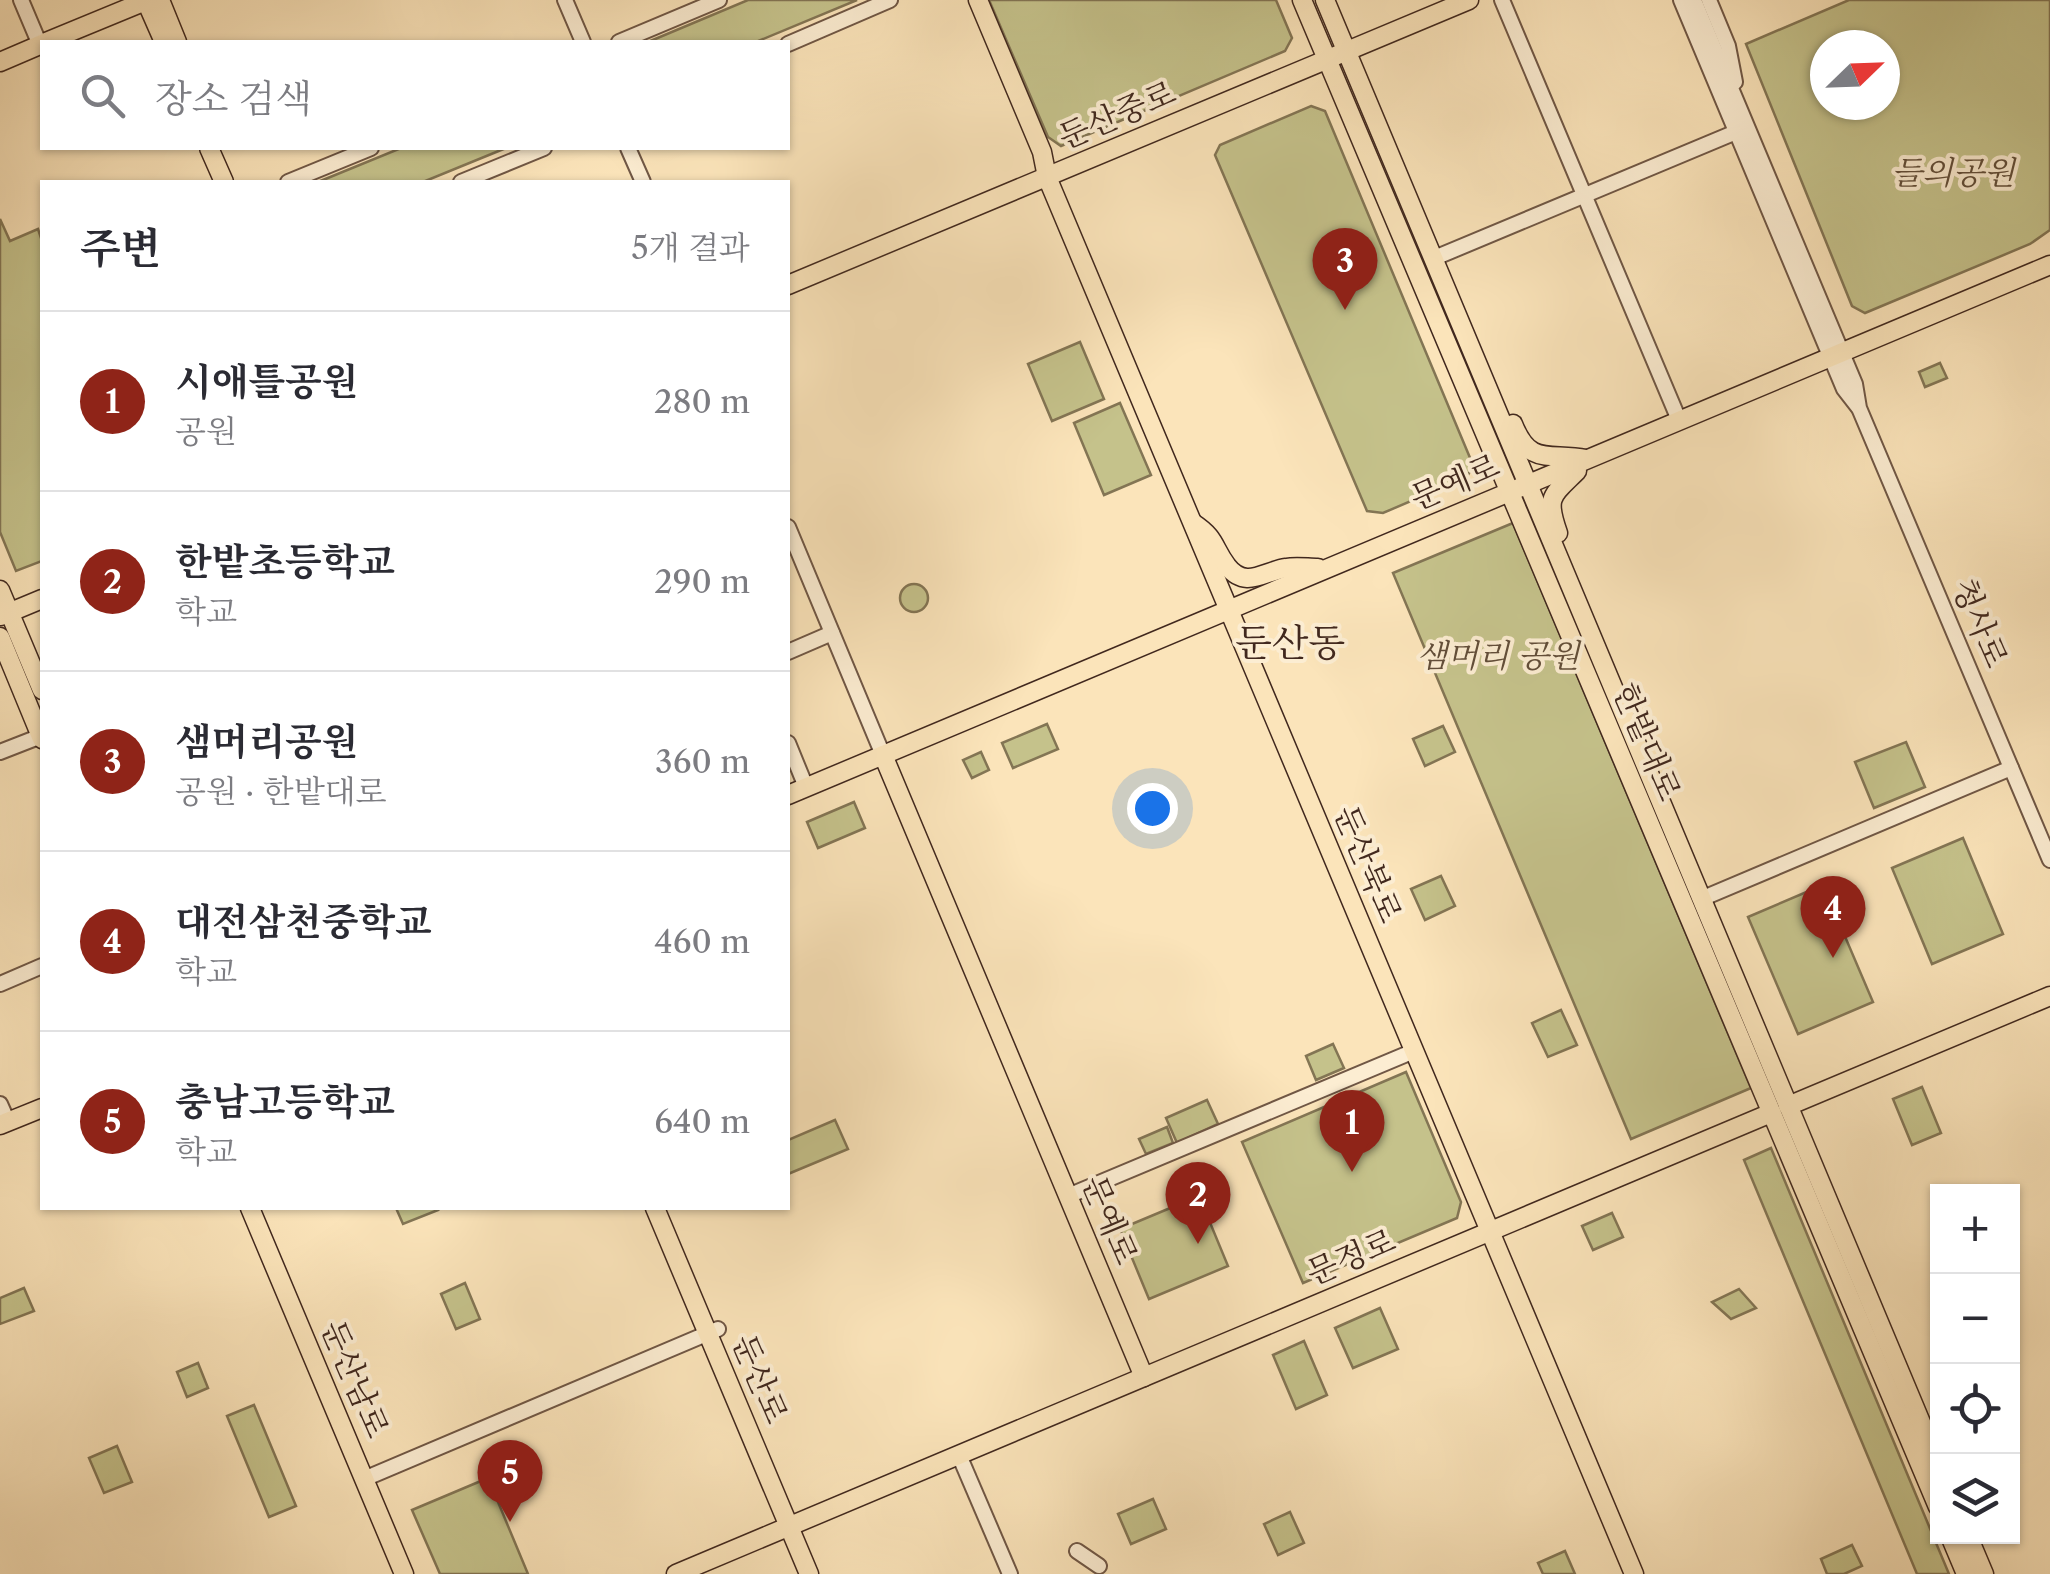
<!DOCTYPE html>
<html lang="ko">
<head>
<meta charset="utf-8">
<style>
	body { margin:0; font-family:"Libre Caslon Text","Noto Serif KR",serif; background:#f7f7f7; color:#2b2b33 }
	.controls { position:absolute; right:30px; bottom:30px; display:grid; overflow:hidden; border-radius:0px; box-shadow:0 2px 8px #0004 }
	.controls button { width:90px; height:90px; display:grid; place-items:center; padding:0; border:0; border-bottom:2px solid #e1e1e2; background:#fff; color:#2b2b33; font:50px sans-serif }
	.compass { position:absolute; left:1810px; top:30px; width:90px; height:90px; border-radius:50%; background:#fff; box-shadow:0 2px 8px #0004; rotate:67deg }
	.you { position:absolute; left:1152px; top:808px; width:35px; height:35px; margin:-25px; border:8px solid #fff; border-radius:50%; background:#1a73e8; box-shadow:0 0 0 15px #1a73e833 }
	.badge { display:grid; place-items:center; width:65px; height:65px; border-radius:50%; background:#8f2418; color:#fff; font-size:32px; font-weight:700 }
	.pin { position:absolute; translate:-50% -82px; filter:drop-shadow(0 2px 5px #0008) }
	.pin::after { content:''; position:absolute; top:52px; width:35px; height:30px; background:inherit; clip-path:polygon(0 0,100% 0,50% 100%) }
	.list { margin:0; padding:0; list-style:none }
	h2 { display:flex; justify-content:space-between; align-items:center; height:130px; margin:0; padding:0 40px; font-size:42px }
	h2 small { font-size:32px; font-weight:400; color:#7c7c81 }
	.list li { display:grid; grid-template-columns:65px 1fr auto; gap:30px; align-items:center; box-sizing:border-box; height:180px; padding:0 40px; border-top:2px solid #e1e1e2 }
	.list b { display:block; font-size:38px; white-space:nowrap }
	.list p { margin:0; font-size:32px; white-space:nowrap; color:#7c7c81 }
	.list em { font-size:32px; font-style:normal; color:#7c7c81 }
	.icon { flex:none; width:55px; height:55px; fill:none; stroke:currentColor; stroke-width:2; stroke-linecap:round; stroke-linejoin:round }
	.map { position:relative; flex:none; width:2050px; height:1574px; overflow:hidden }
	.search { position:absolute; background:#fff; box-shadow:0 2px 8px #0004; left:40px; top:40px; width:750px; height:110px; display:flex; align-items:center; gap:25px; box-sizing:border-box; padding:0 35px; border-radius:0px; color:#7c7c81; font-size:38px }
	.panel { position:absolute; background:#fff; box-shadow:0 2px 8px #0004; left:40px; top:180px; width:750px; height:1030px; border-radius:0px }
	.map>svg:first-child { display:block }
	.green { fill:#c5c28b; stroke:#837554; stroke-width:2.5; fill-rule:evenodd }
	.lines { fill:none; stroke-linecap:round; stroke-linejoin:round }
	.minor-casing { stroke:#705745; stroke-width:18 }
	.major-casing { stroke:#41281e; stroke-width:21 }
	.minor { stroke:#fcedd2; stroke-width:14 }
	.major { stroke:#fbe4ba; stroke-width:18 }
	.labels { text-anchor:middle; stroke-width:8; stroke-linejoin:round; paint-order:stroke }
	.street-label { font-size:32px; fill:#41281e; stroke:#fcedd2 }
	.park-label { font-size:32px; font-style:italic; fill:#624e39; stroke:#fcedd2 }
	.quarter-label { font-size:38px; fill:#41281e; stroke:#fcedd2 }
</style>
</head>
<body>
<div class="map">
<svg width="2050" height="1574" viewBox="0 0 2050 1574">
	<rect width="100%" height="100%" fill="#fbe4ba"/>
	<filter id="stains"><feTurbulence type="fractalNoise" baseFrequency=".002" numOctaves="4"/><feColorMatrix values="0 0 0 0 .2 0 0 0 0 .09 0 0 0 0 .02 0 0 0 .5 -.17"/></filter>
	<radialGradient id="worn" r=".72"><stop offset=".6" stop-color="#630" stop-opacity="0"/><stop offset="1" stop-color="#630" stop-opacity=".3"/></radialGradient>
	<!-- green -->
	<g class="green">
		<polygon points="748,0 857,0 756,42 648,42"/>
		<polygon points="989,0 1276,0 1292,38 1285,51 1061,146 1048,137"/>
		<path d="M1849,0H2050V230L2030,244L1865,313L1852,306L1746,44ZM1825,45H1885V105H1825Z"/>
		<polygon points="1311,106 1325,111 1473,465 1467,477 1383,513 1367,511 1215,155 1220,145"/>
		<polygon points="401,148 506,148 423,182 318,182"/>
		<polygon points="0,219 10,241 38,229 42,241 42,561 16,571 0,532"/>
		<polygon points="1080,342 1104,399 1052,421 1028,364"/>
		<polygon points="1940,363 1947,378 1925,387 1919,372"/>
		<polygon points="1120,403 1151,475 1104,495 1074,423"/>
		<polygon points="1513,523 1751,1088 1631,1139 1393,573"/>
		<circle cx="914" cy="598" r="14"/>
		<polygon points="1047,724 1058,749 1013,768 1002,743"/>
		<polygon points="1443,726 1455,752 1425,766 1413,739"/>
		<polygon points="1906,742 1925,787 1874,808 1855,762"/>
		<polygon points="981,752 989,770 972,778 963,760"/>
		<polygon points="854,802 865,828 818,848 807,822"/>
		<polygon points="1963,838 2003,934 1932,964 1892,868"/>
		<polygon points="1441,876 1455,906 1425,920 1411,889"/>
		<polygon points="1823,885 1873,1002 1798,1034 1748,917"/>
		<polygon points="1561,1010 1577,1045 1548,1057 1532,1023"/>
		<polygon points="1333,1044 1344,1068 1316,1080 1306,1056"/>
		<polygon points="1406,1072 1461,1202 1457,1218 1303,1283 1242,1142"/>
		<polygon points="1922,1087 1941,1133 1912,1145 1893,1099"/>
		<polygon points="1207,1100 1218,1124 1177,1143 1166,1118"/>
		<polygon points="835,1120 848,1149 788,1174 788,1140"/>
		<polygon points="1167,1127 1173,1143 1146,1154 1139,1139"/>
		<polygon points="1771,1148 1949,1574 1917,1574 1744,1160"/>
		<polygon points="1199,1196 1228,1266 1149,1299 1120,1229"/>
		<polygon points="396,1208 437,1208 438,1210 403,1224"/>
		<polygon points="1612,1213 1623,1237 1593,1250 1582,1226"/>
		<polygon points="465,1283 480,1319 456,1329 441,1294"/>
		<polygon points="24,1288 34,1311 0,1324 0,1298"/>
		<polygon points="1739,1289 1756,1308 1731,1319 1712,1302"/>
		<polygon points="1380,1308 1398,1349 1353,1368 1335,1328"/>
		<polygon points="1304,1341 1327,1395 1296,1409 1273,1355"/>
		<polygon points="198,1363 208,1388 187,1397 177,1372"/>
		<polygon points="254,1405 296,1506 269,1517 227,1416"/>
		<polygon points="117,1446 132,1482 104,1493 89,1458"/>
		<polygon points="488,1478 528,1574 440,1574 412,1510"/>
		<polygon points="1153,1499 1166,1529 1131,1544 1118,1514"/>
		<polygon points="1290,1512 1304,1543 1278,1555 1264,1524"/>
		<polygon points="1852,1545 1862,1566 1844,1574 1827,1574 1821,1559"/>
		<polygon points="1565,1551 1575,1574 1543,1574 1538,1563"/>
	</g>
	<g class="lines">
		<defs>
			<g id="minor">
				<polyline points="21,0 40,45"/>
				<polyline points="565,0 583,42"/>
				<polyline points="1502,0 1679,420"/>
				<polyline points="1681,0 1844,389 1858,407"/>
				<polyline points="1694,0 1855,384 1859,408 2050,860"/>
				<polyline points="1709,0 1728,46 1735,82"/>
				<polyline points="619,42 719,0"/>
				<polyline points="788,44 890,0"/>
				<polyline points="628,148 643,182"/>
				<polyline points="288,182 371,148"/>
				<polyline points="461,182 544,148"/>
				<polyline points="1432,259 1736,132"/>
				<polyline points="788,527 883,755"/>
				<polyline points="788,652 832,633"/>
				<polyline points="788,743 806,787"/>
				<polyline points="0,752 41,736"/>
				<polyline points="1701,899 2011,768"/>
				<polyline points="0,984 42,966"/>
				<polyline points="0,1104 8,1122"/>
				<polyline points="1068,1196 1414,1051"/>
				<polyline points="959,1455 1010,1574"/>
				<polyline points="364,1479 718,1329"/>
				<polyline points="1077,1551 1099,1566"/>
			</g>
			<g id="major">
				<polyline points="160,0 177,42"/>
				<polyline points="978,0 1042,152 1047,177 1634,1574"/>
				<polyline points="1302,0 1938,1507"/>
				<polyline points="1325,0 1938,1463"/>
				<polyline points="146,1 164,42"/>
				<polyline points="46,42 148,0"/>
				<polyline points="0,62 42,44"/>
				<polyline points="209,148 224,182"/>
				<polyline points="788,285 1469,0"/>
				<path d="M1513,424C1530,467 1549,452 1586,459"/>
				<path d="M1193,523C1217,539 1212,546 1227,566C1246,590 1264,571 1286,568C1296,566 1308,568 1318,568"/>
				<path d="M1558,533C1545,496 1552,496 1577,471"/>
				<polyline points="0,590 42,690"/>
				<polyline points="1,616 42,599"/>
				<polyline points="0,637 42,739"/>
				<polyline points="883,755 1144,1377"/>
				<polyline points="788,795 2050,265"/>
				<polyline points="1788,1106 2050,996"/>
				<polyline points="0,1125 42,1108"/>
				<polyline points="250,1208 404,1574"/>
				<polyline points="655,1208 809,1574"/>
				<polyline points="1950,1536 1966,1574"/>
				<polyline points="1968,1536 1984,1574"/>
				<polyline points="676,1574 1771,1113"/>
			</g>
		</defs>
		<!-- minor casing -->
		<use href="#minor" class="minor-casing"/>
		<!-- major casing -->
		<use href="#major" class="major-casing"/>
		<!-- minor -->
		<use href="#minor" class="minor"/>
		<!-- major -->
		<use href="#major" class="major"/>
	</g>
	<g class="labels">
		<!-- street labels -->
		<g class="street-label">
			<text transform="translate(1117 115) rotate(-23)" y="11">둔산중로</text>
			<text transform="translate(1455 482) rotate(-23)" y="11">문예로</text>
			<text transform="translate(1980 623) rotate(67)" y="11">청사로</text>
			<text transform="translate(1647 742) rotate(67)" y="11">한밭대로</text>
			<text transform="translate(1368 864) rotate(67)" y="11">둔산북로</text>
			<text transform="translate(1110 1220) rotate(67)" y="11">문예로</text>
			<text transform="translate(1351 1257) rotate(-23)" y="11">문정로</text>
			<text transform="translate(355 1379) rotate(67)" y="11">둔산남로</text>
			<text transform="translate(760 1379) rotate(67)" y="11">둔산로</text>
		</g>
		<!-- park labels -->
		<g class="park-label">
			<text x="1953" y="184">들의공원</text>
			<text x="1498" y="667">샘머리 공원</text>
		</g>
		<!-- quarter labels -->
		<g class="quarter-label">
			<text x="1290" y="656">둔산동</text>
		</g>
	</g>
	<rect width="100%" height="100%" filter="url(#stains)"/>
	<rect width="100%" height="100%" fill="url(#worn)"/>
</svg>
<div class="controls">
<button>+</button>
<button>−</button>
<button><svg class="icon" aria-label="locate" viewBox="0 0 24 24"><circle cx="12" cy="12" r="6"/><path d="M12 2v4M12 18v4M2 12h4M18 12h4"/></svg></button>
<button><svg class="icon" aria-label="layers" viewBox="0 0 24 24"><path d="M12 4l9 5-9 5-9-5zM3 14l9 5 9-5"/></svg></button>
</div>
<svg class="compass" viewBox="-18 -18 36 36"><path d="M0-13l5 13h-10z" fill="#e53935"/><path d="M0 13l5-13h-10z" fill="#7c7c81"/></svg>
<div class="you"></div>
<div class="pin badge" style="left:1352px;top:1172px">1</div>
<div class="pin badge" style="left:1198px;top:1244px">2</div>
<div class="pin badge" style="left:1345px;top:310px">3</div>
<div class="pin badge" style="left:1833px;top:958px">4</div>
<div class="pin badge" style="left:510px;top:1522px">5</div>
<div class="search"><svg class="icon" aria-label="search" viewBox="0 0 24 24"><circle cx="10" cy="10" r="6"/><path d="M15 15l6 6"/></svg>장소 검색</div>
<section class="panel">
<h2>주변<small>5개 결과</small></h2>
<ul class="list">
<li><span class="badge">1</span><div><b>시애틀공원</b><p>공원</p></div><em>280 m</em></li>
<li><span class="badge">2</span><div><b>한밭초등학교</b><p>학교</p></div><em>290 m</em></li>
<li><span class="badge">3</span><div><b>샘머리공원</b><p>공원 · 한밭대로</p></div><em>360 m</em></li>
<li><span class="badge">4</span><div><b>대전삼천중학교</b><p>학교</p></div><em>460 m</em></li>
<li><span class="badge">5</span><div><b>충남고등학교</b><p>학교</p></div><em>640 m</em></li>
</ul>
</section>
</div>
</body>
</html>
